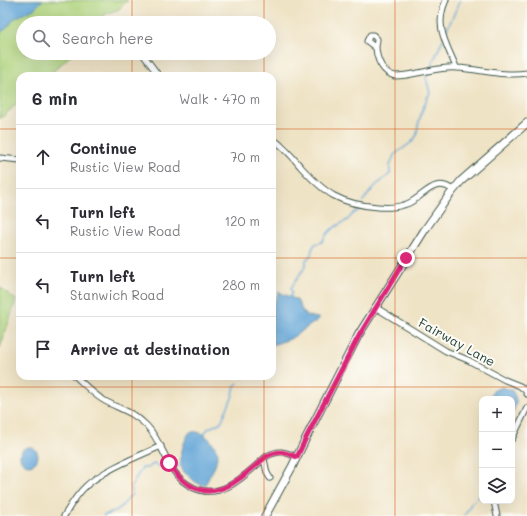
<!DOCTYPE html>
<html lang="en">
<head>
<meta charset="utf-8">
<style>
	body { margin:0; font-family:Mali,sans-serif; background:#f2f2f3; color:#2b2b33 }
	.controls { position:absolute; right:12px; bottom:12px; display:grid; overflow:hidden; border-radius:8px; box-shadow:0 4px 16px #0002 }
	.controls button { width:36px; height:36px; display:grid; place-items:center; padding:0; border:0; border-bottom:1px solid #e1e1e2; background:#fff; color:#2b2b33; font:20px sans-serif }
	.stop { position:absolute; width:12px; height:12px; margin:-9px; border:3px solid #db2777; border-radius:50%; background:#fff }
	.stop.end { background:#db2777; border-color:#fff; box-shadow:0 1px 4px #0008 }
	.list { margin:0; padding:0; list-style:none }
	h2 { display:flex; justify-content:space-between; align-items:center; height:52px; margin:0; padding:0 16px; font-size:17px }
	h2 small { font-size:13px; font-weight:400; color:#7c7c81 }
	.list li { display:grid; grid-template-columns:26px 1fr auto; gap:12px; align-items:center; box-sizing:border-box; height:64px; padding:0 16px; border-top:1px solid #e1e1e2 }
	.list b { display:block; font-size:15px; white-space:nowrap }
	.list p { margin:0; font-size:13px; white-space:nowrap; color:#7c7c81 }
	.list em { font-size:13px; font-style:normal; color:#7c7c81 }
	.icon { flex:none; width:22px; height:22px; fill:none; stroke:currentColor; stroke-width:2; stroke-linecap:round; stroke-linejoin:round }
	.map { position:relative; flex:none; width:527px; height:516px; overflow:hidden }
	.search { position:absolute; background:#fff; box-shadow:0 4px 16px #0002; left:16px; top:16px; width:260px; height:44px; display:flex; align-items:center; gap:10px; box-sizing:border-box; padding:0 14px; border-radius:22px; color:#7c7c81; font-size:15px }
	.panel { position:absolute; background:#fff; box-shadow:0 4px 16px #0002; left:16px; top:72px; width:260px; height:308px; border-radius:12px }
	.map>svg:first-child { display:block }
	.green { fill:#afd37d; stroke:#678858 }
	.water { fill:#63a6d7; stroke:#417286 }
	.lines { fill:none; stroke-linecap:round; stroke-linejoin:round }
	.stream { stroke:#63a6d7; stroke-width:1.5 }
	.street-casing { stroke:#3e564a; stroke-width:7 }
	.secondary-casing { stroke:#3e564a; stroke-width:9 }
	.street { stroke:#fff; stroke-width:5 }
	.secondary { stroke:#fff; stroke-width:7 }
	.route { stroke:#db2777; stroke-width:5 }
	.grid { fill:none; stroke:#d45610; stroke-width:1; stroke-opacity:0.55 }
	.labels { text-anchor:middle; stroke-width:4; stroke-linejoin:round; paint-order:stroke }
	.street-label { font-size:13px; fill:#1f3d34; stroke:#fdfcf7 }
</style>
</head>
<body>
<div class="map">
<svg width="527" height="516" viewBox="0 0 527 516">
	<rect width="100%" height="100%" fill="#fdfcf7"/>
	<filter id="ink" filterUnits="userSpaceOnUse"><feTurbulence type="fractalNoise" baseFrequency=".025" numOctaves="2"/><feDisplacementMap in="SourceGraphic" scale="8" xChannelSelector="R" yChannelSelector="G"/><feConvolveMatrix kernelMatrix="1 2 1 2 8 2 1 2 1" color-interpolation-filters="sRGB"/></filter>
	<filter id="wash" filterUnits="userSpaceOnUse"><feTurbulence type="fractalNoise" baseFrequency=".012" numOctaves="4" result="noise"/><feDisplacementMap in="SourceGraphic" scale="16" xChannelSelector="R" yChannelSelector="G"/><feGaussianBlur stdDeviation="0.9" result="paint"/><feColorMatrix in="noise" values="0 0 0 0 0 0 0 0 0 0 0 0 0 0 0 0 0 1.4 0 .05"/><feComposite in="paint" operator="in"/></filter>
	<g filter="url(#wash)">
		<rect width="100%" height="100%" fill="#efe3c5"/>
		<!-- green -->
		<g class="green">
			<polygon points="0,0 128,0 119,9 104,15 102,23 23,23 23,53 73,53 48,76 20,76 20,101 0,119"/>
			<polygon points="0,287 16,300 0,348"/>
		</g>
		<!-- water -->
		<g class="water">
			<polygon points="2,0 43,0 34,9 15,18 7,28 0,33 0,1"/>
			<polygon points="279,292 297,300 303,312 308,316 318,318 318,320 290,339 272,345 272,307"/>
			<path d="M501,387L512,390C518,401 517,402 512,414V399H489L493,391Z"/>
			<path d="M190,432C205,430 212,441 218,453L215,466L205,485C199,485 195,482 191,478C189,476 186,474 184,472C177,462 183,441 190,432Z"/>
			<circle cx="29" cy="456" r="9"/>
		</g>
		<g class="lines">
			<!-- stream -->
			<g class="stream">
				<path d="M444,35C450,24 455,12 460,0"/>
				<path d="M363,201L374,187L390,174V166L394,155L412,142L417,135C417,124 424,103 430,93L426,78L443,39"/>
				<path d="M290,297L292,293L291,288C296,280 301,273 306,265V260L311,255L312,249L315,244L322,242C329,229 334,227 346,221C351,218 351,213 358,211"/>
				<polyline points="243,378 245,376"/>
				<polyline points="204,434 208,429 221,422 232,398 235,386 238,383"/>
				<polyline points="176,468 182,463"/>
				<path d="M103,516C120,510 121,508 132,494L131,486L142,468H147L154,464L159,466L167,472L169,471"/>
				<polyline points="464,516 472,502 479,497 482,488"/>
			</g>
		</g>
	</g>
	<g filter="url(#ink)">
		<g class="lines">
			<defs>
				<g id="street">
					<path d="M446,0C434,26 446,43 456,67"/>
					<path d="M376,48L367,41L370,35H373L377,39C377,42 376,45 376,48C377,61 383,73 395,76C415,76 438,66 457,68C480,69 503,77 527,73"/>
					<polyline points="142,53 159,76"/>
					<path d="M272,138C283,146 292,156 300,166C325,194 340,204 378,207C388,208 402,207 411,202C426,194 435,177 453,190"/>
					<polyline points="0,158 20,160"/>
					<polyline points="375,307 446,351 468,360 505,380 520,386 525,390 527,394"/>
					<path d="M75,376C85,385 94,395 105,401C120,409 135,413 147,426C159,439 164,456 173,470C178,478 186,484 194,488C223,501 247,473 267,456C280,449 285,452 297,457"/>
					<polyline points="512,439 527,408"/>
					<polyline points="264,459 267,473 270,478"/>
					<polyline points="494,501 497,516"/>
					<path d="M64,516C70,506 77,494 86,486C103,470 139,456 161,446"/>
				</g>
				<polyline id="secondary" points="265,516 292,467 306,438 359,334 424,231 448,197 461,181 527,123"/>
			</defs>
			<!-- street casing -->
			<use href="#street" class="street-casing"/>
			<!-- secondary casing -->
			<use href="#secondary" class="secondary-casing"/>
			<!-- street -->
			<use href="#street" class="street"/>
			<!-- secondary -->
			<use href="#secondary" class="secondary"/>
		</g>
	</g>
	<g class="lines" filter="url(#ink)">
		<!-- route -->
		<path class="route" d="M169,463C175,474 183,483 195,488C223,500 247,472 267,456C280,450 285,452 297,457L306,438L360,334L406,258"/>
	</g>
	<!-- grid -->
	<path class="grid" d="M132,0V23M264,0V23M395,0V516M132,53V76M264,53V76M0,129H20M272,129H527M0,258H20M272,258H527M132,376V516M264,376V516M0,387H527"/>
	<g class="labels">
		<!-- street labels -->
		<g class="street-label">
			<text transform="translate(457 342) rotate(29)" y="5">Fairway Lane</text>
		</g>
	</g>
</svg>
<div class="controls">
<button>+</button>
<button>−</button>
<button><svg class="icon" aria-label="layers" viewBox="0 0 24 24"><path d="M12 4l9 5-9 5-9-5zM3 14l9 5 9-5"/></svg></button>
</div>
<div class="stop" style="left:169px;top:463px"></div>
<div class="stop end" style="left:406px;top:258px"></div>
<div class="search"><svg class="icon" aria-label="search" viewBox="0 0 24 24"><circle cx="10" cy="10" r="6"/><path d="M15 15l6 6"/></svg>Search here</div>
<section class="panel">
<h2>6 min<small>Walk · 470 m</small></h2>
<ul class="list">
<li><svg class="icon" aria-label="ahead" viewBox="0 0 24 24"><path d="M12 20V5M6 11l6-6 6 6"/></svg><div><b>Continue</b><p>Rustic View Road</p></div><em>70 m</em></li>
<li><svg class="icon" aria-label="left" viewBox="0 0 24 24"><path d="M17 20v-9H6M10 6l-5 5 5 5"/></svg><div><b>Turn left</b><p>Rustic View Road</p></div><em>120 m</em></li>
<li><svg class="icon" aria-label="left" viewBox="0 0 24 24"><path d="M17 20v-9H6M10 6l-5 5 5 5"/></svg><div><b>Turn left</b><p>Stanwich Road</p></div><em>280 m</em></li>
<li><svg class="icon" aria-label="arrive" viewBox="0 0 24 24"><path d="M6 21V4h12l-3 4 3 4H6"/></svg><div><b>Arrive at destination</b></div></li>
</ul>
</section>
</div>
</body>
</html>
